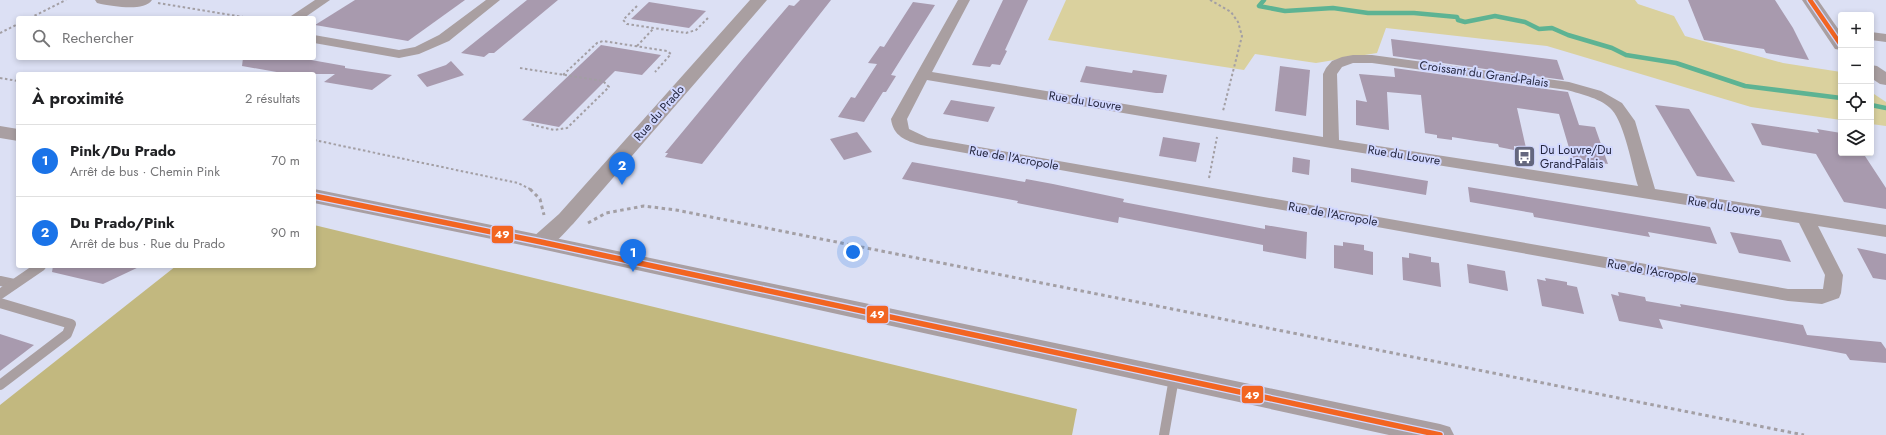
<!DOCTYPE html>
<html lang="fr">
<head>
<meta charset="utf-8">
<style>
	body { margin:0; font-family:Jost,sans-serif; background:#f6f6f6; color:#202124 }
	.controls { position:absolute; right:12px; top:12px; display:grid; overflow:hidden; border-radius:4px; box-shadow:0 2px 6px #0003 }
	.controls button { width:36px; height:36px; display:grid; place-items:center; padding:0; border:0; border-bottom:1px solid #e0e0e0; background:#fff; color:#202124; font:20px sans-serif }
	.you { position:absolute; left:853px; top:252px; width:14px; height:14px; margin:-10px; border:3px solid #fff; border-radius:50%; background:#1a73e8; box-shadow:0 0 0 6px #1a73e833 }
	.badge { display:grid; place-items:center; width:26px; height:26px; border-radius:50%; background:#1a73e8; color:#fff; font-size:13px; font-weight:700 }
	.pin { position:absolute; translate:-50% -33px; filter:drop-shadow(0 1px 2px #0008) }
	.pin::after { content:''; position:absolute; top:21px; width:14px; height:12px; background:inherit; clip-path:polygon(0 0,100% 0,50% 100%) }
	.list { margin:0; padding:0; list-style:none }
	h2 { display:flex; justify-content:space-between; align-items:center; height:52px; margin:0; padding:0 16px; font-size:17px }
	h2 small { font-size:13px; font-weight:400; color:#757577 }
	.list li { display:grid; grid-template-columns:26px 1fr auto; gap:12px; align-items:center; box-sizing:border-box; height:72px; padding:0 16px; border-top:1px solid #e0e0e0 }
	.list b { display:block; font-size:15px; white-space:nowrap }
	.list p { margin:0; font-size:13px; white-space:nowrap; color:#757577 }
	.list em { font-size:13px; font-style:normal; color:#757577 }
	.icon { flex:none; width:22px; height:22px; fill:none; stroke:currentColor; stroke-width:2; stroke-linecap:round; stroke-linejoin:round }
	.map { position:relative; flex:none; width:1886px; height:435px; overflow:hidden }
	.search { position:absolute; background:#fff; box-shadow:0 2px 6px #0003; left:16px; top:16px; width:300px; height:44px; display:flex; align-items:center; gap:10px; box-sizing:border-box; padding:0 14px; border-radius:4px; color:#757577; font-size:15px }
	.panel { position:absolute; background:#fff; box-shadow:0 2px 6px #0003; left:16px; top:72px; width:300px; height:196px; border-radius:4px }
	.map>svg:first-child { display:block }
	.green { fill:#dad19e }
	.forest { fill:#c2b87f }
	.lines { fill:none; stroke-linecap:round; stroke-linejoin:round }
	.stream { stroke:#5db393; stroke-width:4.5 }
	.building { fill:#a89aae }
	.path-far1 { stroke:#a39fa4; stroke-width:2; stroke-dasharray:2.5 2.5; stroke-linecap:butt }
	.path { stroke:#a39fa4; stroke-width:3; stroke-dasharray:3.5 3.5; stroke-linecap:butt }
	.service { stroke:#a99fa1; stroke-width:10 }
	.minor { fill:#a99fa1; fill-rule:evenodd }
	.tertiary { fill:#a99fa1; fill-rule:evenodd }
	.secondary { fill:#a99fa2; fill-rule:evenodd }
	.bus-1-far1-casing { stroke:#d2d8ff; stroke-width:7 }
	.bus-1-casing { stroke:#d2d8ff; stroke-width:8 }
	.bus-1-far1 { stroke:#f26522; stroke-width:4.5 }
	.bus-1 { stroke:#f26522; stroke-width:5.5 }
	.labels { text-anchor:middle; stroke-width:4; stroke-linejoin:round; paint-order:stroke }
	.street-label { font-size:12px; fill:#24263f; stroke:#d2d8ff }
	.poi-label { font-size:12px; fill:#24263f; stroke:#d2d8ff; text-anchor:start }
	.line-badge { stroke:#d2d8ff; stroke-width:1.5 }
	.badge-label { font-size:11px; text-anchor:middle; font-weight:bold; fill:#fff }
</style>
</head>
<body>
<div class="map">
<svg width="1886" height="435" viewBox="0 0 1886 435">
	<rect width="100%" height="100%" fill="#dce0f4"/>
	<!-- green -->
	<g class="green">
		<polygon points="1066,0 1635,0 1638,4 1674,16 1685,36 1783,63 1841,72 1841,120 1751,107 1547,46 1386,28 1377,53 1316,63 1255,54 1244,70 1048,40"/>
		<polygon points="1871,92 1886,102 1886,126 1871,124"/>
	</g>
	<!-- forest -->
	<polygon class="forest" points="314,225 1077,409 1072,435 0,435 0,405 176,266 314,266"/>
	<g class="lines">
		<!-- stream -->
		<g class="stream">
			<polyline points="1264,0 1259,6 1285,11 1333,8 1368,13 1414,13 1457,17 1458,20 1465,22 1495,16 1525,22 1539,29 1552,28 1568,35 1612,48 1626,55 1676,63 1745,86 1841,98"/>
			<polyline points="1871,105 1886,108"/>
		</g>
	</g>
	<!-- building -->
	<g class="building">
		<polygon points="355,0 465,0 408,41 315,25"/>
		<polygon points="527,0 558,0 494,53 489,53 484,57 461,53"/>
		<polygon points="800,0 831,0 702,164 665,157 668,153 665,153 742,60 789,5 794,6"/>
		<polygon points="1003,0 1028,0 1005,50 1007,51 1000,65 992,64 990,67 972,65"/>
		<polygon points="1688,0 1775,0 1793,28 1809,60 1766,53 1764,49 1704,40"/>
		<polygon points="649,2 706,11 689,28 631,19"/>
		<polygon points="913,2 935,5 891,75 896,76 886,92 883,92 864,122 838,117 851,97 855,98 877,64 868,63 880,46 884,47"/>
		<polygon points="1391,39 1557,60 1564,80 1393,56"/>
		<polygon points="601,45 661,55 642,75 615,71 559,127 522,120"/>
		<polygon points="243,58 300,58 345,66 345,68 392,75 372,90 324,82 335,74 288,74 242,66"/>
		<polygon points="451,61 464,75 427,87 417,75 446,65"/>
		<polygon points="1086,66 1132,73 1133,70 1167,75 1163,93 1156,93 1080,82"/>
		<polygon points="1280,66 1310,70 1306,116 1275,111"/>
		<polygon points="1394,68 1568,92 1579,125 1595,127 1608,164 1572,158 1559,114 1517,108 1526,148 1514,146 1514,150 1499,147 1498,144 1476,141 1452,137 1452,140 1437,138 1437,135 1425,133 1421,95 1387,92 1389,130 1356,125 1356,100 1367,102 1359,74 1395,77"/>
		<polygon points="951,100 975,104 995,107 988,122 943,114"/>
		<polygon points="1655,105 1689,109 1735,182 1697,176"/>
		<polygon points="1751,123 1819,133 1817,129 1841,133 1841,153 1863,153 1886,188 1886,209 1844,202 1816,154 1762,145"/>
		<polygon points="857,132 872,152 844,160 830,139"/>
		<polygon points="1163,137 1200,143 1196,162 1159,156"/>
		<polygon points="1293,157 1310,160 1309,175 1292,172"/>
		<polygon points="912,162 1025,182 1026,179 1053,184 1124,199 1123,202 1265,229 1265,225 1307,232 1306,259 1263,251 1263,245 1201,233 1119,217 1118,223 1017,203 1018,201 902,179"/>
		<polygon points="1351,168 1428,181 1426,195 1351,182"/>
		<polygon points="1468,187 1710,227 1717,244 1648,232 1650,237 1534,217 1533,213 1470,202"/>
		<polygon points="1730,232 1781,240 1791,262 1739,253"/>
		<polygon points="1343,242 1364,245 1364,250 1373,252 1373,275 1334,268 1334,245 1343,246"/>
		<polygon points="1857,248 1886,254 1886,280 1873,278"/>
		<polygon points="1409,253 1431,257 1431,262 1439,263 1441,287 1403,280 1402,257 1409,258"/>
		<polygon points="1467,264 1505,271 1508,291 1469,283"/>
		<polygon points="53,266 141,266 103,284 52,272"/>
		<polygon points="1545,278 1567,282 1567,285 1577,287 1584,314 1542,306 1537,279 1546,281"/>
		<polygon points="1618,292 1645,297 1646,301 1681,307 1680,304 1803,325 1807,335 1881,342 1886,349 1886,363 1850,360 1846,354 1659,319 1663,329 1619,321 1611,294 1619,296"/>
		<polygon points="0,334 34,345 0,371"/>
	</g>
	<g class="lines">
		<!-- path-far1 -->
		<g class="path-far1">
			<polyline points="1210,0 1231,12 1238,22 1242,36 1223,111"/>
			<polyline points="158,3 249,18"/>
			<polyline points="637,6 623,20 627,24 686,33 696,30 709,17"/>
			<polyline points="30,18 66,0"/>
			<polyline points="0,33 18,24"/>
			<polyline points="637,46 654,28"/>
			<polyline points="520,68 603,81 609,87 567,128 554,130 529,124"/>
			<polyline points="563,75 597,43 603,41 667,51 671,54 655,72"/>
			<polyline points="0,78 18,81"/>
			<polyline points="314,140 518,183 532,190"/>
			<polyline points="1209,178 1217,137"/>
		</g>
		<!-- path -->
		<g class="path">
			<polyline points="530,189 540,199 544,215"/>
			<polyline points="588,223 606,213 644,206 676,210 1804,435"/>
		</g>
		<!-- service -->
		<g class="service">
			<polyline points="0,281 14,284"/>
			<polyline points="0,294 41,266"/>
			<polyline points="0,303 71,324 67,334 0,385"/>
			<polyline points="1164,435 1174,378"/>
		</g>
		<!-- minor -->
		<g class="minor">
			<path d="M95,0H152C144,12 113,6 101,4L97,3Z"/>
			<polygon points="315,0 330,0 304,18 288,18"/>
			<polygon points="486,0 500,0 449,41 419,54 399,58 314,43 314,35 399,50 415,47 439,35"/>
			<path d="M958,0H970L932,72L1323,137V74L1326,68L1332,61L1342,57L1353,55H1372L1569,82L1601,91L1622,103L1635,121L1655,189L1886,225V237L1818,226L1843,275L1841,293L1839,298L1822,304L1788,301L921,145C906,141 893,136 891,119ZM1353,63H1372L1567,90C1581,94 1603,99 1612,110C1625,125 1632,167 1638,186L1339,140L1337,74L1342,67ZM927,80L1331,148L1799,223L1825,275L1823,289H1788L928,138L909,129L907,119Z"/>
			<polygon points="1871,32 1886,34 1886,42 1871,40"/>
		</g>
		<!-- tertiary -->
		<g class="tertiary">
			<path d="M750,0H767L573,224C562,235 551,252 533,247L530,242L533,237L559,214Z"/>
			<polygon points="1802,0 1818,0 1841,33 1841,50 1835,49"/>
			<polygon points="1871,65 1877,66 1886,72 1886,85 1880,84 1871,78"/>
		</g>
		<!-- secondary -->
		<g class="secondary">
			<polygon points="0,126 18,129 18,141 0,138"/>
			<polygon points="314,189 541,235 1440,424 1450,427 1454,435 1389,435 541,249 314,203"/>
		</g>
		<defs>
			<polyline id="bus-1-far1" points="1810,0 1841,45"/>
			<polyline id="bus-1" points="314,196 541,242 1440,435"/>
		</defs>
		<!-- bus-1-far1 casing -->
		<use href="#bus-1-far1" class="bus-1-far1-casing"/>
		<!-- bus-1 casing -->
		<use href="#bus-1" class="bus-1-casing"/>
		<!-- bus-1-far1 -->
		<use href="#bus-1-far1" class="bus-1-far1"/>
		<!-- bus-1 -->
		<use href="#bus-1" class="bus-1"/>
	</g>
	<!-- icons -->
	<defs>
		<symbol id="bus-square" viewBox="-11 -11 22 22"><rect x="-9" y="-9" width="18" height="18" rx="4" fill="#64677e" stroke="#d2d8ff"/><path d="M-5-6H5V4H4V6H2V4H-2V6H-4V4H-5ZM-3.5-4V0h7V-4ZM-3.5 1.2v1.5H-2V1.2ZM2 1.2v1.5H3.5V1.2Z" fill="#fff"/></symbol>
	</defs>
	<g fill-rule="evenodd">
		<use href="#bus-square" x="1512" y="144" width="25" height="25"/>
	</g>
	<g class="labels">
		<!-- street labels -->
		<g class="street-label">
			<text transform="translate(1484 74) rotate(8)" y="4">Croissant du Grand-Palais</text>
			<text transform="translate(1085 101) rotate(9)" y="4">Rue du Louvre</text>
			<text transform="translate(659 113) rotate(-49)" y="4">Rue du Prado</text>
			<text transform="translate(1404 155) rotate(9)" y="4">Rue du Louvre</text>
			<text transform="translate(1014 158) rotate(10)" y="4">Rue de l'Acropole</text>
			<text transform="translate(1724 206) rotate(9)" y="4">Rue du Louvre</text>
			<text transform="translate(1333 214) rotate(10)" y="4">Rue de l'Acropole</text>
			<text transform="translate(1652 271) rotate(10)" y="4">Rue de l'Acropole</text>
		</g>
		<!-- poi labels -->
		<g class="poi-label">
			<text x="1540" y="154">Du Louvre/Du<tspan x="1540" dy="14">Grand-Palais</tspan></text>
		</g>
	</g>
	<g class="line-badge">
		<rect x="491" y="225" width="23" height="19" rx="4" fill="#f26522"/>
		<rect x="866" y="305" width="23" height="19" rx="4" fill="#f26522"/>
		<rect x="1241" y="385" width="23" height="19" rx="4" fill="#f26522"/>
	</g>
	<g class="badge-label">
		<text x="502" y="238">49</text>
		<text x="877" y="318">49</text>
		<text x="1252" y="399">49</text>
	</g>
</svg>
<div class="controls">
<button>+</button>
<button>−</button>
<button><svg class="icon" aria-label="locate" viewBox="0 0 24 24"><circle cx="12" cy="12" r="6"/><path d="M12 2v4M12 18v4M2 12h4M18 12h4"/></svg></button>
<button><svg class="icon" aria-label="layers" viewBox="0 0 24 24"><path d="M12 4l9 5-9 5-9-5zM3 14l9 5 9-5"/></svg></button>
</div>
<div class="you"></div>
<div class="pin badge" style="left:633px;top:272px">1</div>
<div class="pin badge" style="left:622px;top:185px">2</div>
<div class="search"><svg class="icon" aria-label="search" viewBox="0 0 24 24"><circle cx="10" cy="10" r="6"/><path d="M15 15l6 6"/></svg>Rechercher</div>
<section class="panel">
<h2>À proximité<small>2 résultats</small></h2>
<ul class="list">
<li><span class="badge">1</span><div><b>Pink/Du Prado</b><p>Arrêt de bus · Chemin Pink</p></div><em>70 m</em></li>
<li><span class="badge">2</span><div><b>Du Prado/Pink</b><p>Arrêt de bus · Rue du Prado</p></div><em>90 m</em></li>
</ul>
</section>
</div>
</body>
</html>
